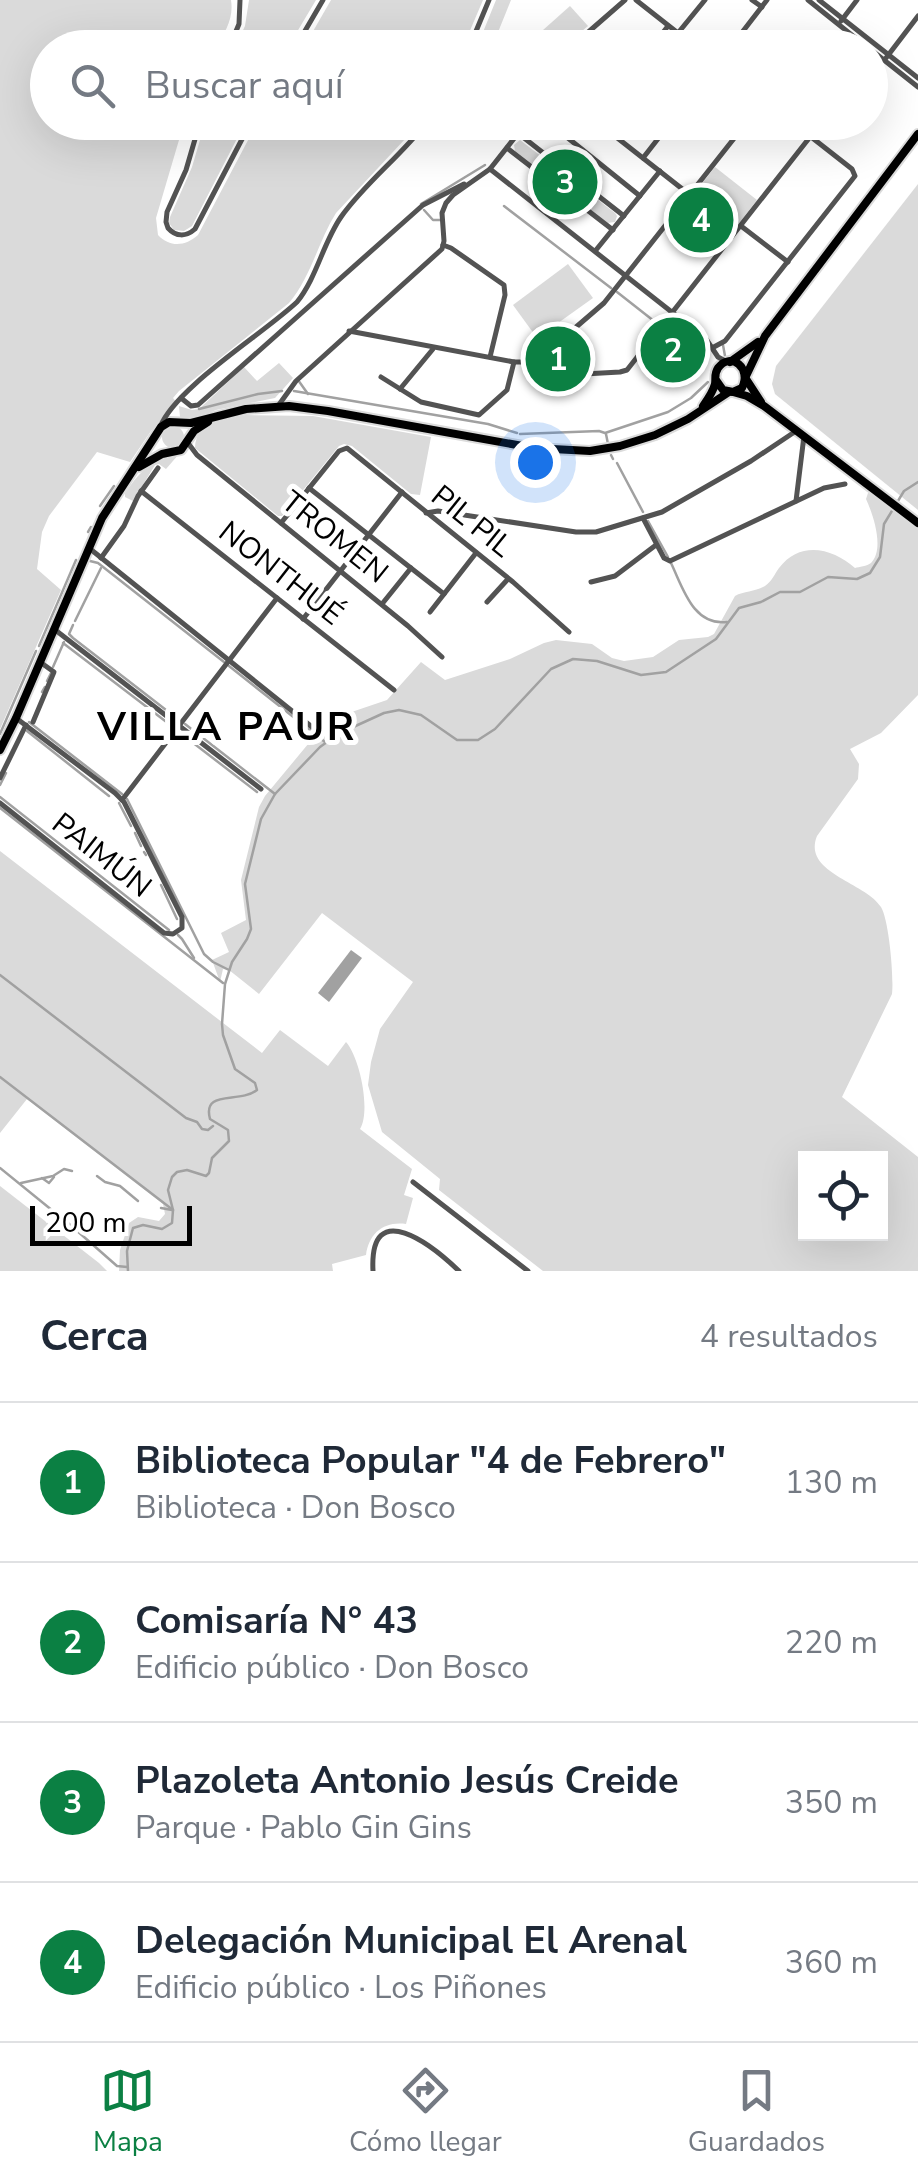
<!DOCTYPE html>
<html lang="es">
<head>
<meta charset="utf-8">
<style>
	body { margin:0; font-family:"Nunito Sans",sans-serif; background:#f2f2f3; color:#1f2937 }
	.controls { position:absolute; right:30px; bottom:30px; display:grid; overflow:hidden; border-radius:0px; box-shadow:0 10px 40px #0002 }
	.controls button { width:90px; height:90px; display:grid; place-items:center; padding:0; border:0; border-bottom:2px solid #e0e1e3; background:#fff; color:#1f2937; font:50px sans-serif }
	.scale { position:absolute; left:30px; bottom:25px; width:162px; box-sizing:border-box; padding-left:10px; border:5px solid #000; border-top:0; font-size:28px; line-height:35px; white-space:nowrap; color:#000; -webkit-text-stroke:8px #fff; paint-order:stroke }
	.you { position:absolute; left:535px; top:462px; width:35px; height:35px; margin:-25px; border:8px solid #fff; border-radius:50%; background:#1a73e8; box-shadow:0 0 0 15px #1a73e833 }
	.badge { display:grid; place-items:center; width:65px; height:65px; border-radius:50%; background:#0b8043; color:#fff; font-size:32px; font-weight:700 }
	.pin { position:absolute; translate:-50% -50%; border:5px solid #fff; box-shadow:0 2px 10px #0006 }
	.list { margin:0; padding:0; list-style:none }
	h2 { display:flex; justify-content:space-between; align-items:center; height:130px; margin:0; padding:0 40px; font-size:42px }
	h2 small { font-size:32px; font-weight:400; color:#747a83 }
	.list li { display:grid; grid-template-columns:65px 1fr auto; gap:30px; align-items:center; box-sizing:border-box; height:160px; padding:0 40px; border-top:2px solid #e0e1e3 }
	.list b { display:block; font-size:38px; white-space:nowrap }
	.list p { margin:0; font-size:32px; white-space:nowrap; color:#747a83 }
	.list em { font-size:32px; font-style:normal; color:#747a83 }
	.icon { flex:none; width:55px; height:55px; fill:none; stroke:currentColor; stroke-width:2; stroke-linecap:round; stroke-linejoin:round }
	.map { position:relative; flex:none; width:918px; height:1271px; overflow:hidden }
	.search { position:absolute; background:#fff; box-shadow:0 10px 40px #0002; left:30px; right:30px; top:30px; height:110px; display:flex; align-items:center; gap:25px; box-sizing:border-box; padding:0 35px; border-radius:55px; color:#747a83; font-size:38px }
	.sheet { height:770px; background:#fff }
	nav { display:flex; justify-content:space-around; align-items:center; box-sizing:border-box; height:140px; border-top:2px solid #e0e1e3; background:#fff; font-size:28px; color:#747a83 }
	nav a { display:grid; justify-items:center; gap:5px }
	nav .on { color:#0b8043 }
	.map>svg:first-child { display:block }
	.green { fill:#dadada; fill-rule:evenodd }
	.water { fill:#a1a1a1 }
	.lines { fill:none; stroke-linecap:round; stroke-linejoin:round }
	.stream { stroke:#a1a1a1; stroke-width:2.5 }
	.major-casing { stroke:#dbdbdb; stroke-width:12 }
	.minor { stroke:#535353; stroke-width:5 }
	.major { stroke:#000; stroke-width:8 }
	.labels { text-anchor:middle; stroke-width:10; stroke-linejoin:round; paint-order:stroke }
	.street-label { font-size:30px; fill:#000; stroke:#fff }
	.district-label { font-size:40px; font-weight:bold; letter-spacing:2.5px; fill:#000; stroke:#fff }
</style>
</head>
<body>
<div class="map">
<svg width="918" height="1271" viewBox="0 0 918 1271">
	<rect width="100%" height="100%" fill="#fff"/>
	<!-- green -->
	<g class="green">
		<path d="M0,0H231C234,19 225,32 216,47L48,48V122L184,123L156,218L158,235C170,248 186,246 198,235L257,123H420L336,213C318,242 311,277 289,303L179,391L173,398L177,403L151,431L130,462L97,452L49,516L42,532L37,569L61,590L0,729Z"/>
		<polygon points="249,0 316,0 288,47 235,47 245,26"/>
		<polygon points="331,0 483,0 463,47 310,47 308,40"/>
		<polygon points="496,0 511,0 492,47 477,47"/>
		<polygon points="570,6 588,26 563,47 524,47"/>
		<polygon points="205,123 245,123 192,226 184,231 174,230 169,223 170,217 192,167"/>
		<polygon points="520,140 615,213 617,216 615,222 607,223 515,151 514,145"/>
		<polygon points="715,167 757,200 727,239 719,233 725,225 703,210 691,224 678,214"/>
		<polygon points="918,184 918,510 775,394 772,384 776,366"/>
		<polygon points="568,264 593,298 537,338 513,305"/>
		<polygon points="279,363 293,378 275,398 216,410 195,419 186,419 180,417 179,406 192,410 199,409 244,367 257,381"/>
		<path d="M245,415L313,416L431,437L420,495L411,494L352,446L344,444L339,446L282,516H278L195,448C196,420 222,420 245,415Z"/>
		<circle cx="173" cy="437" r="11"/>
		<path d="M179,454L166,469L159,464L155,465L133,501L125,497V493C142,469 150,461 179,454Z"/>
		<path d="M868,493L874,494L918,529V695L881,733L850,749L859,764L858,779L817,836C802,873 865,882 881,907C889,920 894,977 892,994L842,1097L918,1157V1271H543L439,1190L440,1179L382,1132L368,1085L371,1062L380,1029L413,982L322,913L259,994L229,970L223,969L220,982L212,960L229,952L221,933L246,920L241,880L259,807L265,796L328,720L387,700L421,662L445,680L510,659L544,643L556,640L592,644L612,658L624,661L653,657L679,640L708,637L714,634L735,596C744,591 755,592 765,586C772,581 774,575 779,568C800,540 833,548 855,568C859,567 867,566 871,563C885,549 873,514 866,499ZM806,1158H880V1234H806Z"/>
		<path d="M0,851L262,1053L280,1030L328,1066L346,1042C360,1058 371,1111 360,1129L412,1169L404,1195L413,1198L406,1224C384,1221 369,1233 366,1255L332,1264L333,1271H119L120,1250L129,1223L138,1217L159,1221L165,1214L163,1204L27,1099L0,1133Z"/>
		<polygon points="0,1186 99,1263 107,1271 0,1271"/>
	</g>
	<!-- water -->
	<polygon class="water" points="351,950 362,958 329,1002 318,993"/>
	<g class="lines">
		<!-- stream -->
		<g class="stream">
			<polyline points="421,204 485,165"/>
			<polyline points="504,206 611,288"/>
			<polyline points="424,210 433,220 443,220"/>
			<polyline points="617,292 659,325"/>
			<polyline points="670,335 702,360"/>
			<polyline points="723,345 725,356"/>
			<polyline points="298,380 308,394"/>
			<polyline points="294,391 488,424 517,433"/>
			<polyline points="199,409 258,394 282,391"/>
			<polyline points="520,434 599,431 605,433 668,412 691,398 708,382"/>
			<polyline points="606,434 608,444"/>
			<polyline points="611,455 613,459"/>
			<polyline points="617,463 643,512"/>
			<polyline points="100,506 114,486"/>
			<polyline points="648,521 668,557"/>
			<polyline points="88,532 91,527"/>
			<polyline points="90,561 98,563 224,662"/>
			<path d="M671,563C683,588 693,626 727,622"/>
			<polyline points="75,621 101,568"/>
			<polyline points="73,625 69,634 73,638 179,720"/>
			<polyline points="63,643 173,727"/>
			<polyline points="39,646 76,560"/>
			<polyline points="229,666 325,742"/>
			<polyline points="53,667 64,642"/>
			<polyline points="47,681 51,673"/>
			<polyline points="42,692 45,687"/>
			<polyline points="29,722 122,794"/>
			<polyline points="185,724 275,794"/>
			<polyline points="27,731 109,796"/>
			<polyline points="179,732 257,792"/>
			<polyline points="0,734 36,651"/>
			<polyline points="0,785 6,773"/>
			<polyline points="0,797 169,930"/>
			<polyline points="127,799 204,954 213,962 229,970"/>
			<polyline points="119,803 131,826"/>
			<polyline points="0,808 223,983"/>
			<polyline points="135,833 141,846"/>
			<polyline points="144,852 146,855"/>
			<polyline points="161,885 177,919"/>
			<polyline points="178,935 182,939 194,958"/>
			<polyline points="0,975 186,1118 197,1122 202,1129 208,1130 213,1126"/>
			<polyline points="0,1077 173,1210"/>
			<polyline points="0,1168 53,1211"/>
			<polyline points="97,1176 105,1182 120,1186 138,1201"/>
			<polyline points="42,1178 49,1183 54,1177"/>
			<polyline points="21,1183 53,1176 64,1169 72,1171"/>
			<polyline points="161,1208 172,1210"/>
			<polyline points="59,1215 117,1266 127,1267"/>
			<path d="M128,1271L127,1251L133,1228L143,1225L162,1229L172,1223L173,1210L168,1190L172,1177L177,1172L187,1170L206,1176L209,1173L212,1158L229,1141L228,1130L210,1119C202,1089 239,1104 257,1090L255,1083L235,1069L223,1035L222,1024L225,984L232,962L247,939L251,929L245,884L261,819L275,794L320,747L338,734L384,713L399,710L421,715L457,740H478L495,729L551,669L573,659L597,661L641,675L666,672L716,639L739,608L761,602L780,592H800L828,577L857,579L870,573L880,557L884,524L904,491L918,482"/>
		</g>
		<defs>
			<g id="major">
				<polyline points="730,362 758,342"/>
				<polyline points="746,376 765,336 918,134"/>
				<polyline points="746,379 761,402"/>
				<polyline points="733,392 747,396 764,406 918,523"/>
				<path d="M703,406C708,399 713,392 715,384C716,377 714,374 718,368C731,351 752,368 742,388L733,392L723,390L716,380"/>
				<polyline points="139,467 162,454 181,450 194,431 208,422"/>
				<polyline points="0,750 16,718 102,518 161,427 169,422 191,423 246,409 289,406 328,411 534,448 590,451 620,446 655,435 688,419 729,392"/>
			</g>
		</defs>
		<!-- major casing -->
		<use href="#major" class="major-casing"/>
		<!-- minor -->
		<g class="minor">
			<polyline points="636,0 697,48"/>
			<polyline points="752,0 762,7"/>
			<polyline points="808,0 868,48"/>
			<polyline points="819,0 918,78"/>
			<polyline points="841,21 857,0"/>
			<polyline points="678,33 705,0"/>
			<polyline points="229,48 239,24 240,0"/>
			<polyline points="295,48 323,0"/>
			<polyline points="469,48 489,0"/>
			<polyline points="570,48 625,0"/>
			<polyline points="651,48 668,26"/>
			<polyline points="730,48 767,0"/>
			<polyline points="870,49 918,87"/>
			<polyline points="886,58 918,16"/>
			<path d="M200,122L186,170L167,212L166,222L168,228C176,237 186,237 195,229L251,122"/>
			<polyline points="548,122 640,196"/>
			<polyline points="597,122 690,195"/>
			<polyline points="468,127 472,122"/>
			<polyline points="519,134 624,216"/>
			<polyline points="507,148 613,230"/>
			<polyline points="643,158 671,122"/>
			<polyline points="490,169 706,339 718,357 727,362"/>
			<polyline points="741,226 788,262"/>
			<polyline points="443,245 451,248 504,285 505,295 490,357"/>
			<polyline points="596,250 660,171"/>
			<polyline points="349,331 514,362 526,362 561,340 604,303 747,122"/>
			<polyline points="561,340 584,374 620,372 627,370 810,137"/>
			<polyline points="712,348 725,341 855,176 852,169 792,122"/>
			<polyline points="381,377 421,402 479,415 507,390 514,362"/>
			<polyline points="400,389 433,349"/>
			<polyline points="181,398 191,406 198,405 423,205 464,184"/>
			<polyline points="278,406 296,381 442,249 444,241 442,213 446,203 453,195 490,169 527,122"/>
			<path d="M160,427C176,387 263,334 297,302C317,277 323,243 341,217C366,182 401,156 427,122"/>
			<polyline points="188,443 197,455 408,626 442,657"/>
			<polyline points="309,488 444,594"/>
			<polyline points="141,491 394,690"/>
			<polyline points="796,501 804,436"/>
			<polyline points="426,513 438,511 576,532 596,532 662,512 751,461 796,431"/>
			<polyline points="643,518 664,558 670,561 824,488 845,484"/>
			<polyline points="281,523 339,451 347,448 513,582 569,632"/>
			<polyline points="89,548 317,731"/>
			<polyline points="101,558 124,526 138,496 158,468"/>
			<polyline points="591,582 615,576 656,545"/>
			<polyline points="487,602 508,579"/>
			<polyline points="382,604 411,568"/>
			<polyline points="430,612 476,553"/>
			<polyline points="303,619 402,492"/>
			<polyline points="54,629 261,789"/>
			<polyline points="33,722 54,672 40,662"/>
			<polyline points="0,778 26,725"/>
			<polyline points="122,800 277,598"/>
			<polyline points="0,803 164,933 173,934 182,928 182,917 124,802 115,793 16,718"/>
			<polyline points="413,1182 528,1271"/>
			<path d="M373,1271C369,1195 433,1246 459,1271"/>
		</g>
		<!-- major -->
		<use href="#major" class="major"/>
	</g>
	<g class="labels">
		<!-- street labels -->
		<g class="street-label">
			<text transform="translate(472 521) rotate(39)" y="10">PIL PIL</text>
			<text transform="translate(335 537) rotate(39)" y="10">TROMEN</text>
			<text transform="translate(281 573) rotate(38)" y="10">NONTHUÉ</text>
			<text transform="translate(102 855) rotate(38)" y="10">PAIMÚN</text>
		</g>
		<!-- district labels -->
		<g class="district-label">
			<text x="227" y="740">VILLA PAUR</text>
		</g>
	</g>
</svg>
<div class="controls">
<button><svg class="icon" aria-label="locate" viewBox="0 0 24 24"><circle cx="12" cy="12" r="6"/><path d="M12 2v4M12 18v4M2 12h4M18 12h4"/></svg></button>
</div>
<div class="scale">200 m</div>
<div class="you"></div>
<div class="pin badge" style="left:558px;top:359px">1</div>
<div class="pin badge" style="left:673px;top:350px">2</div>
<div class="pin badge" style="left:565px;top:182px">3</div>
<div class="pin badge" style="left:701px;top:220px">4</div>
<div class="search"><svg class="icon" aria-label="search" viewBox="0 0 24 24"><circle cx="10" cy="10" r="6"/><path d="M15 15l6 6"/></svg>Buscar aquí</div>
</div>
<section class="sheet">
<h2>Cerca<small>4 resultados</small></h2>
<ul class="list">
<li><span class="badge">1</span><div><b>Biblioteca Popular &quot;4 de Febrero&quot;</b><p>Biblioteca · Don Bosco</p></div><em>130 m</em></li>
<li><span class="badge">2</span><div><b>Comisaría N° 43</b><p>Edificio público · Don Bosco</p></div><em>220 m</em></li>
<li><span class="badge">3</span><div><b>Plazoleta Antonio Jesús Creide</b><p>Parque · Pablo Gin Gins</p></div><em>350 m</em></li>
<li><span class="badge">4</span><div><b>Delegación Municipal El Arenal</b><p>Edificio público · Los Piñones</p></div><em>360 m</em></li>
</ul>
</section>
<nav>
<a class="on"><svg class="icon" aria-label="map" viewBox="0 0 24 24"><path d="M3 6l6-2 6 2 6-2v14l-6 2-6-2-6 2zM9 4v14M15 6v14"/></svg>Mapa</a>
<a><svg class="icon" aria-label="directions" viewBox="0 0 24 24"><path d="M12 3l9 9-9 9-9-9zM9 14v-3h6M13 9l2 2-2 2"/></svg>Cómo llegar</a>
<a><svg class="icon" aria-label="saved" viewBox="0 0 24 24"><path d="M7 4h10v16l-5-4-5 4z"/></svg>Guardados</a>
</nav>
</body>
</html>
